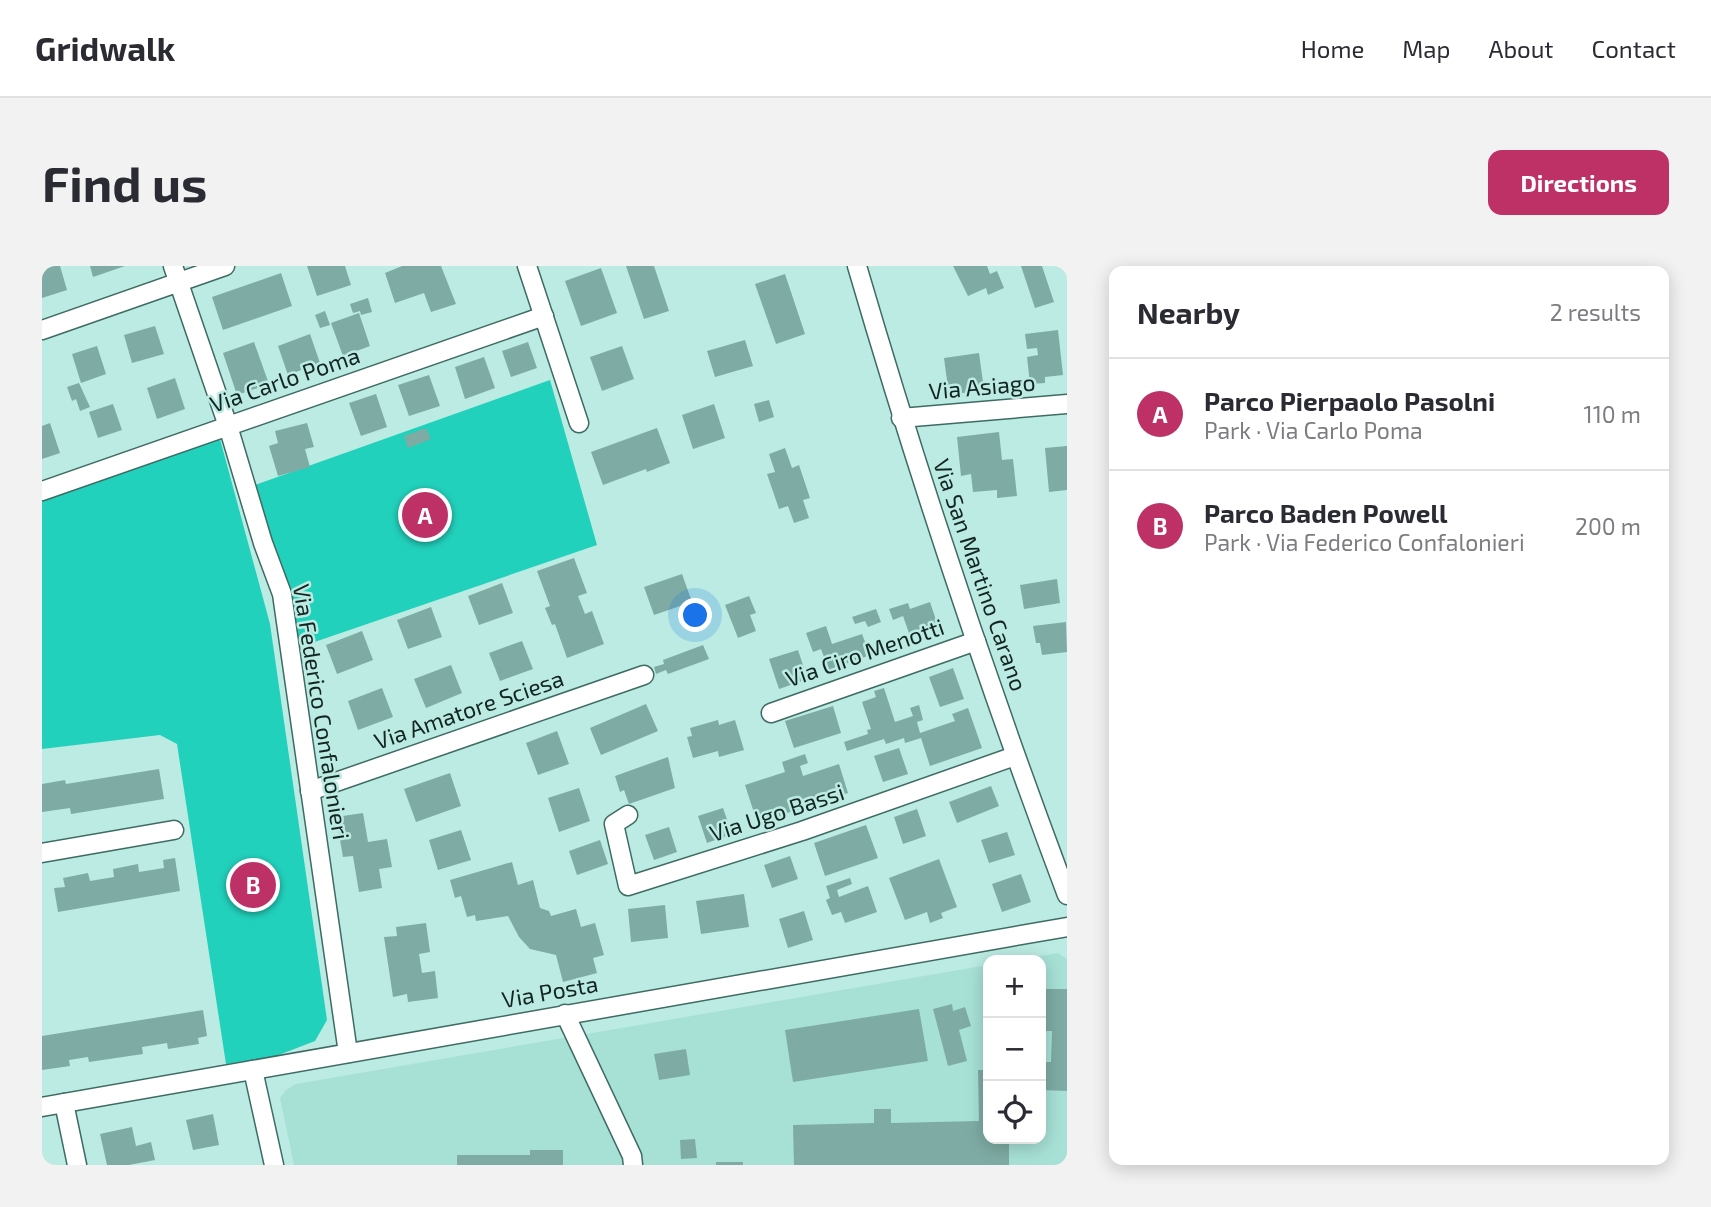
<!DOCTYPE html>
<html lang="en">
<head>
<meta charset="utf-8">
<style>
	body { margin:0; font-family:"Exo 2",sans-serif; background:#f2f2f3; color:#2b2b33 }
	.controls { position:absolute; right:21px; bottom:21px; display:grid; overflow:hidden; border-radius:14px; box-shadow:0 4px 18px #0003 }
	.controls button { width:63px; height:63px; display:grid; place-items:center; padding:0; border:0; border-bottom:2px solid #e1e1e2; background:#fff; color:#2b2b33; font:35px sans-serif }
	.you { position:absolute; left:654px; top:350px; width:24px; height:24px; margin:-18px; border:5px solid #fff; border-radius:50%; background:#1a73e8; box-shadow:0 0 0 10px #1a73e833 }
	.badge { display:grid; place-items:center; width:46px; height:46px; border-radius:50%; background:#bd3167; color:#fff; font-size:23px; font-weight:700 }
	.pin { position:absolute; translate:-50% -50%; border:4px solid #fff; box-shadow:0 2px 7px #0006 }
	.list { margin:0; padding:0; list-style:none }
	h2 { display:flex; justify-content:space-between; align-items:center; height:91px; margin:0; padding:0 28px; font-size:30px }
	h2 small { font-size:23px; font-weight:400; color:#7c7c81 }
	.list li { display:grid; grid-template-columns:46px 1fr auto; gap:21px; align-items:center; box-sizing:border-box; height:112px; padding:0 28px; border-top:2px solid #e1e1e2 }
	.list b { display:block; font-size:26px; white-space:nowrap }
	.list p { margin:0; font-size:23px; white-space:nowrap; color:#7c7c81 }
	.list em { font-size:23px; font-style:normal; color:#7c7c81 }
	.icon { flex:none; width:38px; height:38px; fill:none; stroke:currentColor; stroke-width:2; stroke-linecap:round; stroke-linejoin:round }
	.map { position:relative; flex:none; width:1025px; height:899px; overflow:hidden; border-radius:14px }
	header { display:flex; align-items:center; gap:42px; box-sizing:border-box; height:98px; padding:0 35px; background:#fff; border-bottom:2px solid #e1e1e2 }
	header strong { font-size:33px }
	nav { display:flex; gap:38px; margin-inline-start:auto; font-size:24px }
	.intro { display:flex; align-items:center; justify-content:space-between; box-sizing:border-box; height:168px; padding:0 42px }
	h1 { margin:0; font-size:49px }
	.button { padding:18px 32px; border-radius:14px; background:#bd3167; color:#fff; font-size:24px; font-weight:700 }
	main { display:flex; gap:42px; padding:0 42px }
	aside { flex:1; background:#fff; border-radius:14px; box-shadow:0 4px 18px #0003 }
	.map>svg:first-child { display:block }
	.built { fill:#a7e1d6 }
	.green { fill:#22d1bc }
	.building { fill:#7eaca4 }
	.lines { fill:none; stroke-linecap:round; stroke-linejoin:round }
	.minor-casing { stroke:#3e6b63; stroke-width:21 }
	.minor { stroke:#fff; stroke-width:18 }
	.labels { text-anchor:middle; stroke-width:5; stroke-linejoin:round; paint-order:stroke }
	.street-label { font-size:23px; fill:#132522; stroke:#bbebe2 }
</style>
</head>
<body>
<header>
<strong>Gridwalk</strong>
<nav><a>Home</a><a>Map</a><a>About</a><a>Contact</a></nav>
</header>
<div class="intro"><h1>Find us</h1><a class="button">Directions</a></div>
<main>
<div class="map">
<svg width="1025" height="899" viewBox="0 0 1025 899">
	<rect width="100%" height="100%" fill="#bbebe2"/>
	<!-- built -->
	<polygon class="built" points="1016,687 1025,693 1025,899 252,899 238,832 244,824 254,818 946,699 946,873 999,873 999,694 975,694"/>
	<!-- green -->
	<g class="green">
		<polygon points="508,114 555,279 258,381 240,328 213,219"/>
		<polygon points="178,173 228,358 285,754 273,775 229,792 184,798 135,478 118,469 0,483 0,234"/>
	</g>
	<!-- building -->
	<g class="building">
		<polygon points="0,0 18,0 25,24 0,32"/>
		<polygon points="48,0 83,0 51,11"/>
		<polygon points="265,0 303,0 309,19 275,30"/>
		<polygon points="360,0 399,0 414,38 389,46 382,27 353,37 343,7"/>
		<polygon points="584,0 612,0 627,45 602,53"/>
		<polygon points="911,0 945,0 948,8 955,5 962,22 946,29 944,22 926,30"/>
		<polygon points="979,0 1000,0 1012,36 993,42"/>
		<polygon points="559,2 575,47 539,60 523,15"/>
		<polygon points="239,7 250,40 181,64 170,31"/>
		<polygon points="743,8 763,68 734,78 713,18"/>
		<polygon points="326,32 330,46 319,49 318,45 311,47 308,38"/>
		<polygon points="283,45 288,59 278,62 273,49"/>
		<polygon points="317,47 328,80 301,90 289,57"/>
		<polygon points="113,60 122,88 90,97 82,69"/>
		<polygon points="1016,64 1021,109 1003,111 1003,117 988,118 985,91 996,89 995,82 985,83 983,68"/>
		<polygon points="268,68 278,97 246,109 236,80"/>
		<polygon points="703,74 711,100 673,111 665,85"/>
		<polygon points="212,76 227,118 195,129 181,87"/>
		<polygon points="486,76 495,102 469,111 460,85"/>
		<polygon points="55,80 64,108 39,117 30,88"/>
		<polygon points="580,80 592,113 560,125 548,91"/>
		<polygon points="937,87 942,124 907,129 902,92"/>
		<polygon points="442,91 453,122 423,133 413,101"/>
		<polygon points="387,109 398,140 367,150 356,119"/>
		<polygon points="133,112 143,143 115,153 105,122"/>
		<polygon points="37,117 48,141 38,145 34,133 30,135 25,121"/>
		<polygon points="334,128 345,161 319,170 307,137"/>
		<polygon points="727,134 732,151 717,156 712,138"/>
		<polygon points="71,138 80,164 56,172 47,146"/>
		<polygon points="672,138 683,172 651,183 640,149"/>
		<polygon points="8,157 18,187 0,193 0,160"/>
		<polygon points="265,157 272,181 263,183 268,201 236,210 227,180 236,177 233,165"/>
		<polygon points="384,162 389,173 366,182 362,170"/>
		<polygon points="615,162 628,197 605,206 604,203 561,219 549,186"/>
		<polygon points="957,166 960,194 971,193 975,230 955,232 955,224 931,226 929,208 919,210 915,171"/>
		<polygon points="1025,180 1025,224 1007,226 1003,182"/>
		<polygon points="743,182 750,202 757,199 768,232 761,234 767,252 752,257 746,240 737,243 725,208 733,206 727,188"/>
		<polygon points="532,292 545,327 536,330 543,348 550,345 562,378 525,392 513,358 510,359 503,342 508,340 495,305"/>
		<polygon points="640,308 650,336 612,349 602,321"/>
		<polygon points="1015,313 1018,337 982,343 978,319"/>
		<polygon points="460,317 471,347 437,359 426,330"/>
		<polygon points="707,330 714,347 708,349 714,365 696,372 683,339"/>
		<polygon points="888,336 896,360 868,370 861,350 851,354 847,343 866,337 868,343"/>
		<polygon points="389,341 400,371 366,383 355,354"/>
		<polygon points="834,343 839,356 826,361 823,355 813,358 810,351"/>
		<polygon points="1024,356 1025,386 1000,389 998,377 994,377 991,360"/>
		<polygon points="784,360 790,378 820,368 828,389 787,404 779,383 771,386 764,367"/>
		<polygon points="320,365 331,394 295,408 284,379"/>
		<polygon points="480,375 491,403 458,415 447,387"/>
		<polygon points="661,379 667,393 626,408 624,404 614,408 612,401 622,398 621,394"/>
		<polygon points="756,384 762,402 756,404 760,415 737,423 727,393"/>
		<polygon points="409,399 420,427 384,442 372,413"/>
		<polygon points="911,402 922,433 898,441 887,411"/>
		<polygon points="340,422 351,451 316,464 306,435"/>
		<polygon points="842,422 853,456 871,450 868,442 877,439 881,454 875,456 878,467 913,455 910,448 926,442 940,482 888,500 879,472 863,477 862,472 844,478 842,473 805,485 802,476 826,468 825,464 829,463 820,436 834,431 832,425"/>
		<polygon points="604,438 616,465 559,489 548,462"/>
		<polygon points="791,440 799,467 752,482 743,455"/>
		<polygon points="676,454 677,459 693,454 702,484 677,491 676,485 651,492 645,471 650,470 648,462"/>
		<polygon points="515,465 527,498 496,509 484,477"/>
		<polygon points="857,482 866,508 841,516 832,490"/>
		<polygon points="763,488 766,497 758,500 761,510 797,498 806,527 739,549 739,551 716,559 703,519 743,506 740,496"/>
		<polygon points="626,491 633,522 587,538 582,524 578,526 573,510"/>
		<polygon points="117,503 122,533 29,548 28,542 0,546 0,518 23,514 24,518"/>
		<polygon points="408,507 419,540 374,556 362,523"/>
		<polygon points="949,520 957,540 915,557 907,536"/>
		<polygon points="537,522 548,555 517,566 506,532"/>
		<polygon points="681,542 690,568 665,577 656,550"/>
		<polygon points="875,543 884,570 861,578 852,551"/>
		<polygon points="321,547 326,576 345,573 350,601 337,603 340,622 317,626 311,590 301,591 294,551"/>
		<polygon points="824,559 836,592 783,610 772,577"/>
		<polygon points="627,561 635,586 612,594 603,569"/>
		<polygon points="419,564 429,594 396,604 387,574"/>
		<polygon points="965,566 973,589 947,597 939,574"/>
		<polygon points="558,574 566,598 535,609 527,585"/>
		<polygon points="748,590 756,613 730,622 722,599"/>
		<polygon points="133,592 138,625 16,646 12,622 23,621 21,612 46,607 48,615 72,611 71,603 96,598 97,606 122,602 121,594"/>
		<polygon points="897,593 915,641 899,647 901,652 888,657 885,646 863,654 847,612"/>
		<polygon points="470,596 476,619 491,614 498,642 507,645 509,650 534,643 539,661 553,657 562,689 551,692 555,707 521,716 514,689 488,683 477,671 466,650 434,655 433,649 425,651 419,630 413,632 408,614"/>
		<polygon points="979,608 989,636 960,646 950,618"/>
		<polygon points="808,612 810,618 795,624 797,631 826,620 835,646 803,657 799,646 790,649 784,634 788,632 784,620"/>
		<polygon points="702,628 707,661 659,668 654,635"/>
		<polygon points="623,639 626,672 589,676 586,643"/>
		<polygon points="762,645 771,674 746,682 737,653"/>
		<polygon points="384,657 388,686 377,688 380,707 393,705 396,732 366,736 365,728 351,731 342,671 355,670 354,661"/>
		<polygon points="999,723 1025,723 1025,825 999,824 999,796 1009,796 1010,765 999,765"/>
		<polygon points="910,738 911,745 923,741 929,760 917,764 925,795 906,800 891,743"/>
		<polygon points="877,743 886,795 751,816 743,764"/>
		<polygon points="161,744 165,770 156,772 157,778 126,783 125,777 100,781 101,788 47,796 46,791 27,794 28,800 0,804 0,770"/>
		<polygon points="644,783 648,809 617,814 612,788"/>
		<polygon points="936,804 946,804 946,873 952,873 953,877 967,877 967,899 752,899 751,859 832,857 832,843 849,843 849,857 937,855"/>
		<polygon points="171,848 177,879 151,884 144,854"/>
		<polygon points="90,861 94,880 109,876 113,894 87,899 65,899 58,868"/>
		<polygon points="653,873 655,892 639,893 638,874"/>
		<polygon points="488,884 521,884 521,899 415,899 415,889 488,889"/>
		<rect x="674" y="896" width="27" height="3"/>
	</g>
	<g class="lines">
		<defs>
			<g id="minor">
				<polyline points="131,0 186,160 221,277 240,328 306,787"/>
				<polyline points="485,0 537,157"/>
				<path d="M815,0C877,212 947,422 1025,629"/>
				<polyline points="0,64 183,0"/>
				<polyline points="859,152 1025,138"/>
				<polyline points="0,225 502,50"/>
				<polyline points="729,447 934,375"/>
				<polyline points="268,525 602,409"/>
				<polyline points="586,549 572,558 586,620 760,565 973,490"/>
				<polyline points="0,587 132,564"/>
				<polyline points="523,748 590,890 591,899"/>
				<polyline points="211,804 232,899"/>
				<polyline points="22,837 35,899"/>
				<polyline points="0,841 1025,661"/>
			</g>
		</defs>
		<!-- minor casing -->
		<use href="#minor" class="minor-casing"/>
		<!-- minor -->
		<use href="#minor" class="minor"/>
	</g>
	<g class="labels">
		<!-- street labels -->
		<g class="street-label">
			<text transform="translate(243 114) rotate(-19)" y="8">Via Carlo Poma</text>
			<text transform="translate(940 121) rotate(-5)" y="8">Via Asiago</text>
			<text transform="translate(938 309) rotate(71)" y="8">Via San Martino Carano</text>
			<text transform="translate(823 387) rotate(-19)" y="8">Via Ciro Menotti</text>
			<text transform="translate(427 444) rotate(-19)" y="8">Via Amatore Sciesa</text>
			<text transform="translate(279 446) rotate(81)" y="8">Via Federico Confalonieri</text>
			<text transform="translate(735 547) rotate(-18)" y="8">Via Ugo Bassi</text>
			<text transform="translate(508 726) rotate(-10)" y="8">Via Posta</text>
		</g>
	</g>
</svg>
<div class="controls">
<button>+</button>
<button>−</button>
<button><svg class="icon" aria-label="locate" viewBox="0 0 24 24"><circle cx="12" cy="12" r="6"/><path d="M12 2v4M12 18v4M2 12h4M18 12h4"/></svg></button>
</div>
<div class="you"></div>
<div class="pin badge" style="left:383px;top:249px">A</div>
<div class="pin badge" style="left:211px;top:619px">B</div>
</div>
<aside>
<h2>Nearby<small>2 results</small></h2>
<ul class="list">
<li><span class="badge">A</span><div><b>Parco Pierpaolo Pasolni</b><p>Park · Via Carlo Poma</p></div><em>110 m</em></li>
<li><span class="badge">B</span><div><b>Parco Baden Powell</b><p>Park · Via Federico Confalonieri</p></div><em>200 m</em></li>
</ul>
</aside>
</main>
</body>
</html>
